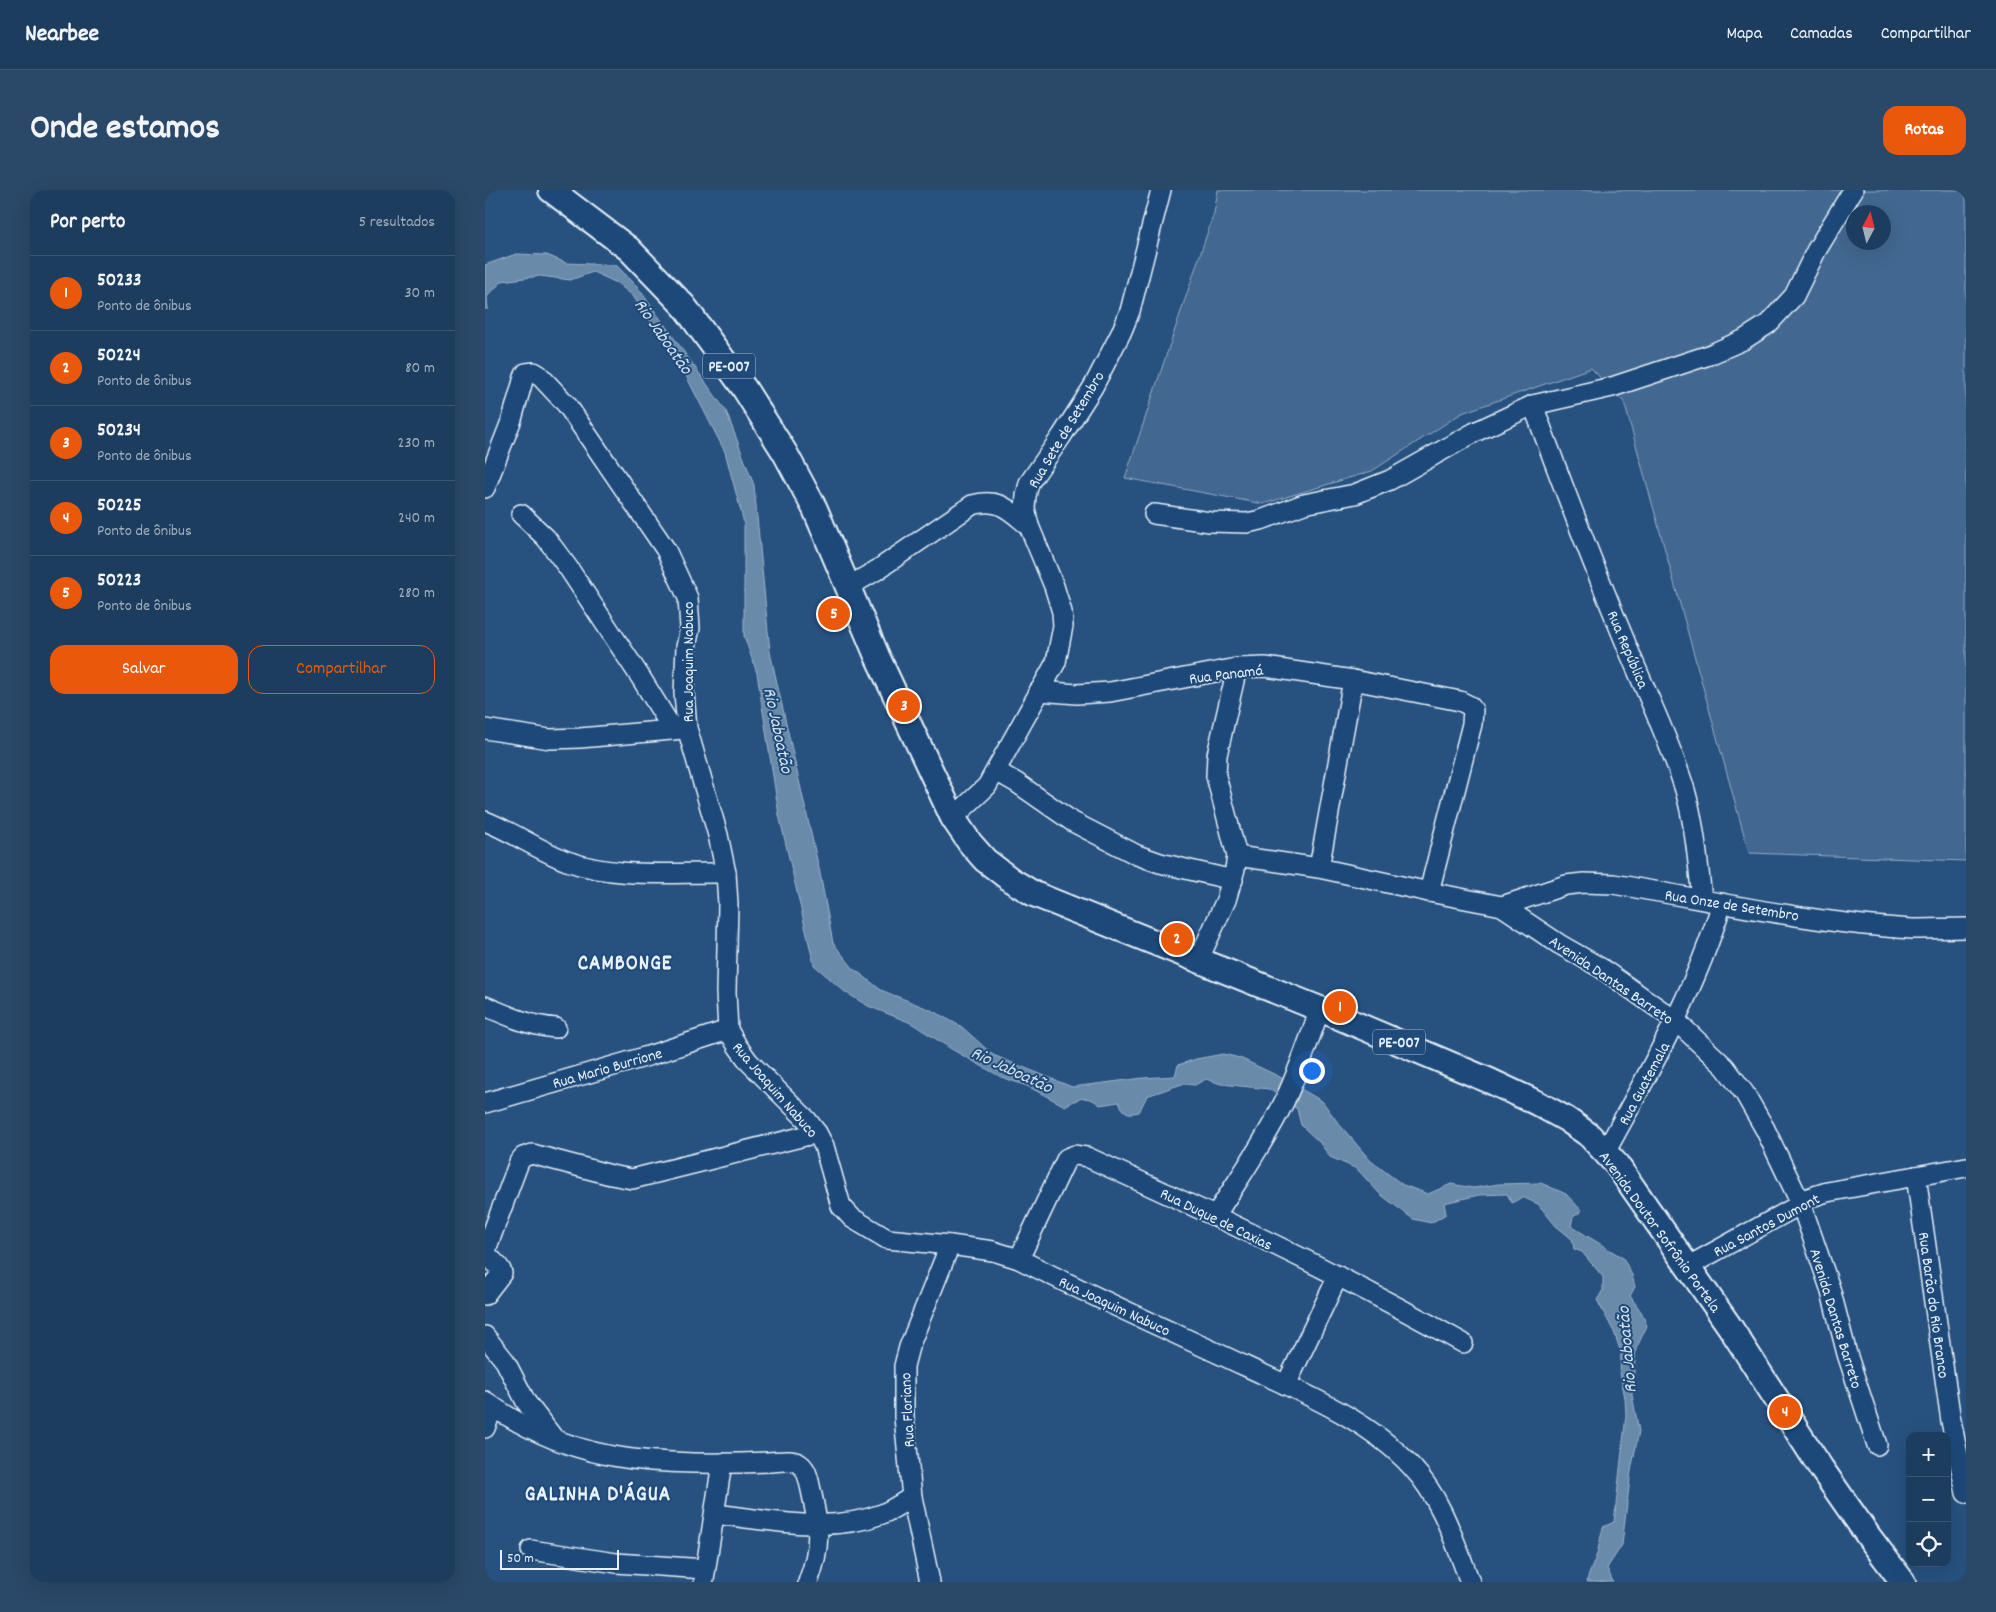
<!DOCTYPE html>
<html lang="pt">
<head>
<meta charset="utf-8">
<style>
	body { margin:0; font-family:Dekko,sans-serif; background:#2a4868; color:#f1f3f6 }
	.controls { position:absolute; right:15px; bottom:15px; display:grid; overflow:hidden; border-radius:10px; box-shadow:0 5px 20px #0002 }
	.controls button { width:45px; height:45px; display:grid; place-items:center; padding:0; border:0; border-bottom:1px solid #3b5674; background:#1d3d5f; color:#f1f3f6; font:25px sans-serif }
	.compass { position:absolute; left:1361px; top:15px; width:45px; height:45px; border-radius:50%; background:#1d3d5f; box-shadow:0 5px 20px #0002; rotate:7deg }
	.scale { position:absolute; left:15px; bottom:12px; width:119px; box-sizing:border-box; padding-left:5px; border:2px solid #e8f1f8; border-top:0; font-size:14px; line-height:18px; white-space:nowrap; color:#e8f1f8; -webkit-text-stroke:4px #1f4a7a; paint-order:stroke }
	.you { position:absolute; left:826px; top:880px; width:18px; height:18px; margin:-12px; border:4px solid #fff; border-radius:50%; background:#1a73e8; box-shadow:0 0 0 8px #1a73e833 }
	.badge { display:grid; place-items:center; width:32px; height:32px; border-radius:50%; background:#ea580c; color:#fff; font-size:16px; font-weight:700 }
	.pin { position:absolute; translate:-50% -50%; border:2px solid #fff; box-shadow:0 1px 5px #0006 }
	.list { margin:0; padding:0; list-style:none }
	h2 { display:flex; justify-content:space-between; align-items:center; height:65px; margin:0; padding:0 20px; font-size:21px }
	h2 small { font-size:16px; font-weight:400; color:#a0aebd }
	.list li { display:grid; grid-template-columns:32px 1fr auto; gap:15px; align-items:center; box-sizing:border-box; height:75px; padding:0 20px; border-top:1px solid #3b5674 }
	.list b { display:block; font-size:19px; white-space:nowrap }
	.list p { margin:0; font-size:16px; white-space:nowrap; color:#a0aebd }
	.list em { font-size:16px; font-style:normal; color:#a0aebd }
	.actions { display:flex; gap:10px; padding:15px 20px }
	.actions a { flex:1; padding:11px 0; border:1px solid #ea580c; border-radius:15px; text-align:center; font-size:18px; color:#ea580c }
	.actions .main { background:#ea580c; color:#fff }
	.icon { flex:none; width:28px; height:28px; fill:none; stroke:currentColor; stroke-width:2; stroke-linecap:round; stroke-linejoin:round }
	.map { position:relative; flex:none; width:1481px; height:1392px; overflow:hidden; border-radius:15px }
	header { display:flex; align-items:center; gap:30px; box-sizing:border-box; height:70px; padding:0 25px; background:#1d3d5f; border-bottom:1px solid #3b5674 }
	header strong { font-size:24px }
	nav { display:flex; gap:28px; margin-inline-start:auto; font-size:18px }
	.intro { display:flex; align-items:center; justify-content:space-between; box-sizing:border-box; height:120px; padding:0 30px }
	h1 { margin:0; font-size:35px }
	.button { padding:12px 22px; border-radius:15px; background:#ea580c; color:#fff; font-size:18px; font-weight:700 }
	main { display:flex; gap:30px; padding:0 30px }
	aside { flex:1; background:#1d3d5f; border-radius:15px; box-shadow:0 5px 20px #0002 }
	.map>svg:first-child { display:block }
	.green { fill:#436891; stroke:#96acc4; fill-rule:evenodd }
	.water { fill:#6b8aaa; stroke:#9db3c9 }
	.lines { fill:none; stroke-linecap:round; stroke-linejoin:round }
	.minor-casing { stroke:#e8f1f8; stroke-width:22 }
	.major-casing { stroke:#e8f1f8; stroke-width:28 }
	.minor { stroke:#1f4a7a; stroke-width:19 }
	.major { stroke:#1f4a7a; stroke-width:24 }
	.labels { text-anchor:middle; stroke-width:4; stroke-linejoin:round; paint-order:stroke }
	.shield { fill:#1f4a7a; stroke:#acbfd2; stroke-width:1 }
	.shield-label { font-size:15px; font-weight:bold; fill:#e8f1f8 }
	.street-label { font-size:16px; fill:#e8f1f8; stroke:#1f4a7a }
	.water-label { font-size:18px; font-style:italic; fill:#d5e2ec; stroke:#1f4a7a }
	.district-label { font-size:21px; font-weight:bold; letter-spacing:1px; fill:#e8f1f8; stroke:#1f4a7a }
</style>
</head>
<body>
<header>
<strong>Nearbee</strong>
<nav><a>Mapa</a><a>Camadas</a><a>Compartilhar</a></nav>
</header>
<div class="intro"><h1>Onde estamos</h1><a class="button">Rotas</a></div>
<main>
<aside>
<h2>Por perto<small>5 resultados</small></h2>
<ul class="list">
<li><span class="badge">1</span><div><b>50233</b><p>Ponto de ônibus</p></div><em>30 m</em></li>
<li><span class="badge">2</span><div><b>50224</b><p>Ponto de ônibus</p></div><em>80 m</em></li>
<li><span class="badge">3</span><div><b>50234</b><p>Ponto de ônibus</p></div><em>230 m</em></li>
<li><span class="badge">4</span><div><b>50225</b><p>Ponto de ônibus</p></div><em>240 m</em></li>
<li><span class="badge">5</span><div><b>50223</b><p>Ponto de ônibus</p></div><em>280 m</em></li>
</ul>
<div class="actions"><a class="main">Salvar</a><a>Compartilhar</a></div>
</aside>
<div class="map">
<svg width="1481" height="1392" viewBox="0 0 1481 1392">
	<rect width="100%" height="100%" fill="#27517f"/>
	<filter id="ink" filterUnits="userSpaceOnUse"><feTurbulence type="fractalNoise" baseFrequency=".02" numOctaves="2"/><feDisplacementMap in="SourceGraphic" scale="10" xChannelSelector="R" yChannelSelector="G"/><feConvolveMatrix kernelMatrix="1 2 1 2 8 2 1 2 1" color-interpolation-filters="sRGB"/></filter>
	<g filter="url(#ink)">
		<!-- green -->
		<path class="green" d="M733,0H1481V671L1264,663L1139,212L1106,178L977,223L887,281L778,314L640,288L729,23ZM1368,22H1398V52H1368Z"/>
		<!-- water -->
		<path class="water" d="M31,64L62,65L81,73L131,75L152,96L241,221L269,295L285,462L335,683L348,753L368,778L396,800L446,820L477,837L508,865L587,897L658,888L690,886L693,875L711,869L738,864L755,868L793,886L837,911L854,934L886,971L918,995L943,1004L966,994L988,998L1014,994L1056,993L1081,1004L1097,1021L1088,1027L1086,1036L1138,1068L1147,1085L1150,1097L1145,1106L1157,1123L1162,1136L1151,1159L1147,1205L1154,1241L1146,1281L1137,1355L1122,1378L1128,1392H1101L1112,1364L1118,1337L1129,1332L1141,1225L1140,1208L1135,1183L1136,1163L1129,1142L1112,1110L1118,1100V1087L1097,1062L1089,1059L1087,1049L1071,1036L1053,1014L1037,1007L1027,1013L1022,1004L994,1005L959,1013L961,1024L946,1033L928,1029L895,1004L872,979L845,967L835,953L816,935L812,919L784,899L736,894L721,889L710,895L697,894L662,906L654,922C642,925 639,923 634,912L615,915C602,904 594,908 580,916L542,896L516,887L468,860L426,833L383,816L360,802L329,775L294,625L272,483L259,446V333L240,262L196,176L148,106L132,93L108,82L85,90L55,86L17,91L2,107L3,119H0V75Z"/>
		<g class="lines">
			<defs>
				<g id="minor">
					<path d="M1048,215C1077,294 1107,372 1139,449C1159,499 1184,548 1200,600C1210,635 1213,673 1217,709"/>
					<path d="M0,298L27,229L39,187L41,183L49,182L54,185L82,215L181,360L203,408L205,438L201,457L199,503L202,538L233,645L241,683L243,714L241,802L243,840L253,857L264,872L322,930L332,943L339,956L356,1016L367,1028L402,1049L465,1055L508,1061L534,1069C608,1107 685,1141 760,1176C818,1203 883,1229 927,1277C957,1309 970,1353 985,1392"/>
					<polyline points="36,324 61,348 84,379 156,488 188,540"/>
					<polyline points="669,324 725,332 762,333 776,330 819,314 870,304 905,290 990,242 1048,215 1127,197 1224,165 1258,150 1283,134 1309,106 1331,61 1368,0"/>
					<path d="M363,397L392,380L487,315C514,307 524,320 544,336"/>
					<polyline points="554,501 592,504 625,502 752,478 780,477 868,490 975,511 985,516 988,520 987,534 944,702"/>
					<polyline points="0,539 65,549 95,548 198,539"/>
					<polyline points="511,581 532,593 588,632 652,665 675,673 748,690"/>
					<polyline points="468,628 502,596 571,472 578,436 577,422 569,396 544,336 540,318 541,306 544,293 576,247 608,197 636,143 645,121 676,0"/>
					<path d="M0,631C28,642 53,660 82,671C132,689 189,682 241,683"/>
					<polyline points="752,666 834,678 944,702 1017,716 1074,754 1116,778 1191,831 1240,877 1260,904 1280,939 1316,1014 1345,1098 1362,1164 1392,1255"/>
					<polyline points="834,678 868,490"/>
					<path d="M1017,716L1081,695L1099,693L1128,694C1226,710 1329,734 1428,739C1445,739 1463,738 1481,738"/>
					<polyline points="713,771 741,710 750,679 752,666 731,586 732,565 752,478"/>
					<path d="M0,816C23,826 45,836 71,838"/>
					<polyline points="0,913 163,866 243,840"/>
					<path d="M1121,961C1165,880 1210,802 1237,713"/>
					<polyline points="1431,986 1466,1231 1481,1303"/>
					<path d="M730,1026C753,990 777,956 796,918C812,887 823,852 835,819"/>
					<path d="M534,1069L579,974L582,968L590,965L602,967C729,1025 856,1084 978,1153"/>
					<polyline points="1202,1077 1316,1014 1323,1008 1342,1002 1481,977"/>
					<path d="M0,1105L17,1083C15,1073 3,1071 1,1060L34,972L38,967L47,964L126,985L147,989L332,943"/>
					<polyline points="0,1146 20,1171 41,1212 67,1246"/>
					<polyline points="801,1195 853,1086"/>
					<path d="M0,1211C42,1242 95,1263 147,1269C191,1274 238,1274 283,1272C293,1272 308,1268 316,1275C323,1281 324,1292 326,1300C334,1336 337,1355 323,1392"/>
					<polyline points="0,1238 8,1217"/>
					<path d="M230,1324C284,1330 344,1344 397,1324C407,1320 417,1313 427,1307"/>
					<polyline points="46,1360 131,1373 220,1379"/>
					<polyline points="219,1390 237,1273"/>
					<polyline points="445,1392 427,1307 419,1227 419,1176 424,1157 465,1055"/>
				</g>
				<polyline id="major" points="66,0 144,59 199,116 259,198 300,263 330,319 392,466 468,628 485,653 500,670 526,690 549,704 835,819 1005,891 1052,913 1081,929 1104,945 1132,975 1245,1137 1336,1278 1384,1347 1418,1392"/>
			</defs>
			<!-- minor casing -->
			<use href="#minor" class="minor-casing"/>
			<!-- major casing -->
			<use href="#major" class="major-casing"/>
			<!-- minor -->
			<use href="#minor" class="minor"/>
			<!-- major -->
			<use href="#major" class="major"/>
		</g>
	</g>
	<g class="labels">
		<!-- shield labels -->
		<g class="shield">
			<rect x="218" y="163.5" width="52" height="25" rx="4"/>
			<rect x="888" y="839.5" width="52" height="25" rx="4"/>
		</g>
		<g class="shield-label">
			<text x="244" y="181">PE-007</text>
			<text x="914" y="857">PE-007</text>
		</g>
		<!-- street labels -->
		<g class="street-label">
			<text transform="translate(580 239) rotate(-59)" y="6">Rua Sete de Setembro</text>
			<text transform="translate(1144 459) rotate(67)" y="6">Rua República</text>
			<text transform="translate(202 472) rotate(-90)" y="6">Rua Joaquim Nabuco</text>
			<text transform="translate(741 483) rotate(-7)" y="6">Rua Panamá</text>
			<text transform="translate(1247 714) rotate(9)" y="6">Rua Onze de Setembro</text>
			<text transform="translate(1127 789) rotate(34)" y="6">Avenida Dantas Barreto</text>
			<text transform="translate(122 877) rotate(-16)" y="6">Rua Mario Burrione</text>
			<text transform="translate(1158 893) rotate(-62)" y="6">Rua Guatemala</text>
			<text transform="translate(291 899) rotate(49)" y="6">Rua Joaquim Nabuco</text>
			<text transform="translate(732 1028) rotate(26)" y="6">Rua Duque de Caxias</text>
			<text transform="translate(1281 1034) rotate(-28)" y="6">Rua Santos Dumont</text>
			<text transform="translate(1176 1041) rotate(54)" y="6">Avenida Doutor Sofrônio Portela</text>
			<text transform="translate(630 1115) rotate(25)" y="6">Rua Joaquim Nabuco</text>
			<text transform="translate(1450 1115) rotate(82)" y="6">Rua Barão do Rio Branco</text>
			<text transform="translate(1352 1128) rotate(73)" y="6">Avenida Dantas Barreto</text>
			<text transform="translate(421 1220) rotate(-93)" y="6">Rua Floriano</text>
		</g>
		<!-- water labels -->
		<g class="water-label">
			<text transform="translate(179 146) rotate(55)" y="6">Rio Jaboatão</text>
			<text transform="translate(294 540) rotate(78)" y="6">Rio Jaboatão</text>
			<text transform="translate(527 879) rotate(25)" y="6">Rio Jaboatão</text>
			<text transform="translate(1141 1160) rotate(-95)" y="6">Rio Jaboatão</text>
		</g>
		<!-- district labels -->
		<g class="district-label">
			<text x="140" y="779">CAMBONGE</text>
			<text x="113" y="1310">GALINHA D'ÁGUA</text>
		</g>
	</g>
</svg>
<div class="controls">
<button>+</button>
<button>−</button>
<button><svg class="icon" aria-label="locate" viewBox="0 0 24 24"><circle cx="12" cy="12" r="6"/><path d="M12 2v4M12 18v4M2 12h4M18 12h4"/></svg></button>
</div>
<svg class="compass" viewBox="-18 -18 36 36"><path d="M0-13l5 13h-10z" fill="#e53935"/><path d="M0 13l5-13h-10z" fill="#a0aebd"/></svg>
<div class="scale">50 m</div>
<div class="you"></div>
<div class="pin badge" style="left:855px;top:817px">1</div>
<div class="pin badge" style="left:692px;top:749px">2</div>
<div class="pin badge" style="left:419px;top:516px">3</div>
<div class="pin badge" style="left:1300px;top:1222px">4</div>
<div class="pin badge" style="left:349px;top:424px">5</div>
</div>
</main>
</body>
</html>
